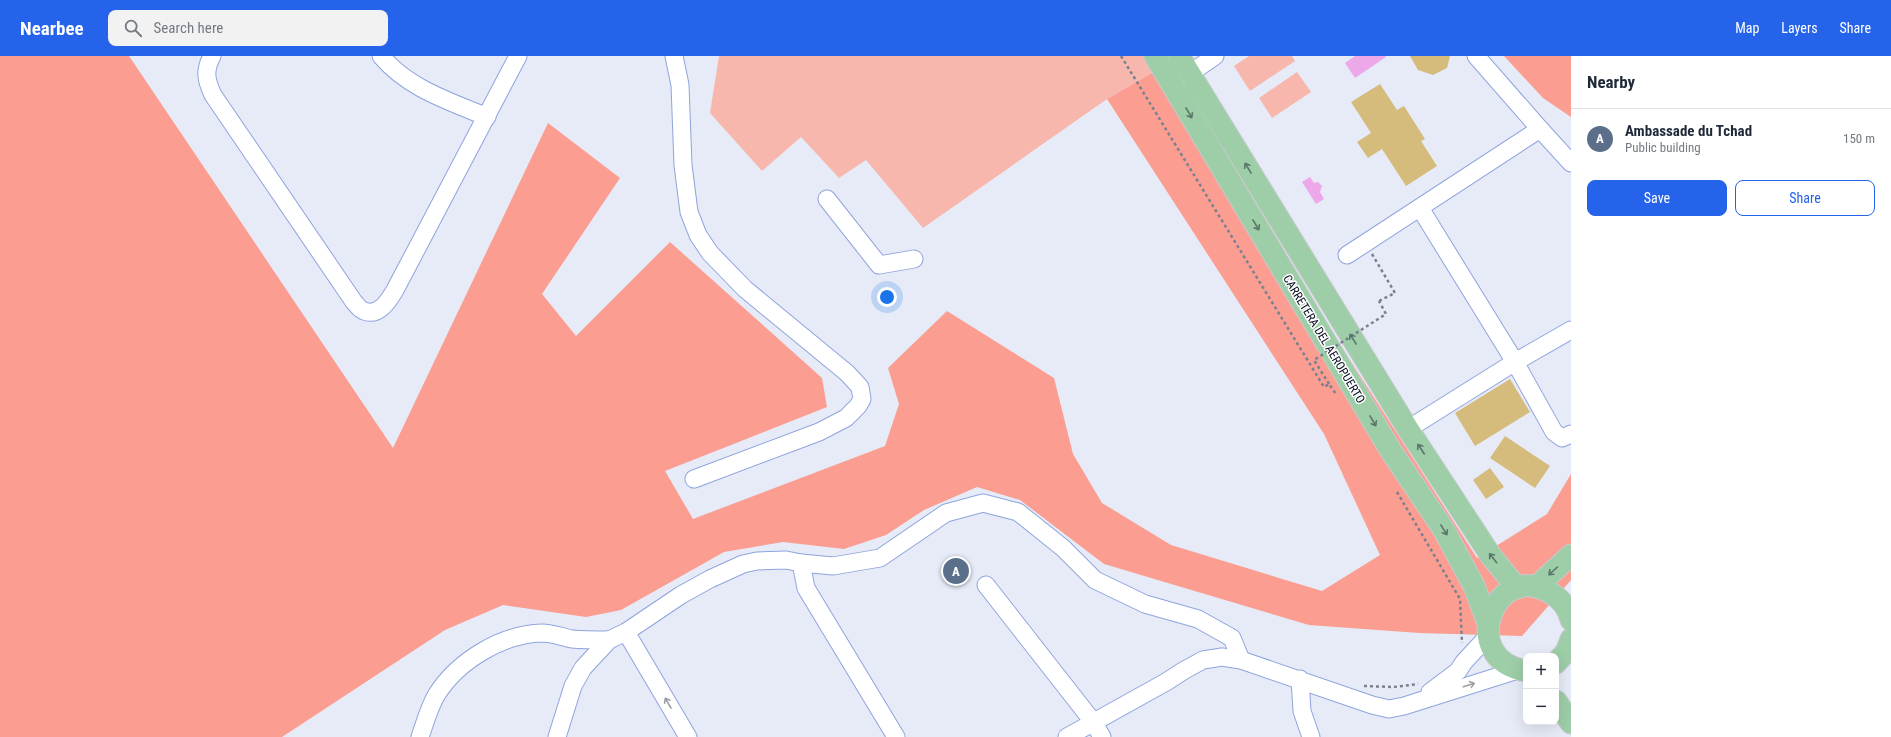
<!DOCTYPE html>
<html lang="en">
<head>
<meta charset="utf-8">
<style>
	body { margin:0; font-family:"Roboto Condensed",sans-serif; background:#f2f2f3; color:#1f2937 }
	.controls { position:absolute; right:12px; bottom:12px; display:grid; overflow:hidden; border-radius:8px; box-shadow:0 4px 16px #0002 }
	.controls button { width:36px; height:36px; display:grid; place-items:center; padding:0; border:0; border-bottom:1px solid #e0e1e3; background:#fff; color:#1f2937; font:20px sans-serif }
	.you { position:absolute; left:887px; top:241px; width:14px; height:14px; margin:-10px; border:3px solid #fff; border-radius:50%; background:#1a73e8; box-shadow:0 0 0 6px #1a73e833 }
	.badge { display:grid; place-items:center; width:26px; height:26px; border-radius:50%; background:#2563eb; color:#fff; font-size:13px; font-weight:700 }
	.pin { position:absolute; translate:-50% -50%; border:2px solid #fff; box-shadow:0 1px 4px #0006 }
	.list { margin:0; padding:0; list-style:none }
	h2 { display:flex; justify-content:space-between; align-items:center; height:52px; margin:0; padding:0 16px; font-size:17px }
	h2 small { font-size:13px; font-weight:400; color:#747a83 }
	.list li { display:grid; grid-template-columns:26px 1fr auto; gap:12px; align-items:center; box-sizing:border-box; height:60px; padding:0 16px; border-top:1px solid #e0e1e3 }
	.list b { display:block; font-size:15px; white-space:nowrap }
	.list p { margin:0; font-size:13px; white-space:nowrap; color:#747a83 }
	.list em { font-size:13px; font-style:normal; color:#747a83 }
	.actions { display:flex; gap:8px; padding:12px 16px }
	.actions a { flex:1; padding:9px 0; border:1px solid #2563eb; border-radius:8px; text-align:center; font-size:14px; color:#2563eb }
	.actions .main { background:#2563eb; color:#fff }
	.icon { flex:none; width:22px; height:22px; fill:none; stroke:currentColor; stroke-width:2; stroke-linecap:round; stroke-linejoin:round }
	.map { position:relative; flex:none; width:1571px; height:681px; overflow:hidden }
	header { display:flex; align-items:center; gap:24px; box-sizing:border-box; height:56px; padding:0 20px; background:#2563eb; color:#fff }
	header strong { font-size:19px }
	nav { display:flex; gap:22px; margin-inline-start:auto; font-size:14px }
	.search { width:280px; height:36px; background:#f2f2f3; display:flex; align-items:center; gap:10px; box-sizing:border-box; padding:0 14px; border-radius:8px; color:#747a83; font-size:15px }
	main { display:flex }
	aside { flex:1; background:#fff }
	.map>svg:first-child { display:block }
	.green { fill:#f8b7ad }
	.forest { fill:#fb9d90 }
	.water { fill:#eca8e8 }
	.building { fill:#d5bc7c }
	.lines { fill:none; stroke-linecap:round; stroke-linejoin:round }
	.minor-casing { stroke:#8fa4dd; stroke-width:19 }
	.major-casing { stroke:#c8cace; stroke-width:23 }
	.path { stroke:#7b8090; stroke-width:2.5; stroke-dasharray:3 3; stroke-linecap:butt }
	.minor { stroke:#fff; stroke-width:17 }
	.major { stroke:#9dcea7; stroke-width:21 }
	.path-bridge { stroke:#7b8090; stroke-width:2.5; stroke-dasharray:3 3; stroke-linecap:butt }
	.oneway { stroke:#5a776b }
	.oneway2 { stroke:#9c9ea6 }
	.labels { text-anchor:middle; stroke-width:3; stroke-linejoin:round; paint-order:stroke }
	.street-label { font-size:12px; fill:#070c21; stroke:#fff }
</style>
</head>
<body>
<header>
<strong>Nearbee</strong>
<div class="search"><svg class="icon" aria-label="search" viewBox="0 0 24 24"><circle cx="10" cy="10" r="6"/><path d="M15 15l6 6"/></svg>Search here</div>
<nav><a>Map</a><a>Layers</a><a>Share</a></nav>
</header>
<main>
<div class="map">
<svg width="1571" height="681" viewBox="0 0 1571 681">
	<rect width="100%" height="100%" fill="#e6ebf7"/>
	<!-- green -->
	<g class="green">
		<polygon points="719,0 1165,0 1169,7 1107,43 923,172 866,104 839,122 801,81 762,115 710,57"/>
		<polygon points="1249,0 1292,0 1295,5 1250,35 1234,10"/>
		<polygon points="1297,16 1311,36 1272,62 1259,42"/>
	</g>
	<!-- forest -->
	<g class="forest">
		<polygon points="0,0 129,0 393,392 548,67 620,122 542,238 576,280 670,186 822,322 827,351 665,415 693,463 885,390 899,348 888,312 947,255 1054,322 1073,398 1102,447 1171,489 1322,535 1380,499 1324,378 1107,43 1169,7 1341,290 1477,502 1547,458 1571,418 1571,524 1522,580 1419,577 1309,569 1104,508 1020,444 977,431 924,454 886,479 844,493 783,486 724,496 621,554 586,561 503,549 445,574 282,681 0,681"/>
		<polygon points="1504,0 1571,0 1571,61 1543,42"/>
	</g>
	<!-- water -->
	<g class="water">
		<polygon points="1355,0 1385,0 1386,1 1355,22 1345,7"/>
		<polygon points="1310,121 1314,127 1318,126 1322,130 1320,136 1324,143 1316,148 1302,126"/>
	</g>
	<!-- building -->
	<g class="building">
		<polygon points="1410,0 1450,0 1447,12 1433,19 1418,14"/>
		<polygon points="1380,28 1397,54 1404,50 1425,83 1421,85 1437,110 1406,130 1382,93 1368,102 1357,86 1371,77 1351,46"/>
		<polygon points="1510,323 1530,356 1475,390 1455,357"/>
		<polygon points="1505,380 1550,410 1535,432 1490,402"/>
		<polygon points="1490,412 1504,431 1486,443 1473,424"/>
	</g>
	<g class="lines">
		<defs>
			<g id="minor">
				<path d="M212,0C204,15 206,24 213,39L354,246C357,249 360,254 364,255C379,261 389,244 395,234L518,0"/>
				<path d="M381,0C409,33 449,45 487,61"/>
				<polyline points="674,0 680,29 683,109 689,156 698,179 710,197 745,233 847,317 860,331 862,343 858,350 846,362 819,376 694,423"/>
				<polyline points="1476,0 1540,73"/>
				<polyline points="1179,25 1215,0"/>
				<polyline points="827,143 879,209 914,203"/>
				<polyline points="1420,152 1515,306 1554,376 1562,382 1571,378"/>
				<polyline points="1347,199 1540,73 1571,107"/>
				<polyline points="1408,373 1515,306 1571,274"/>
				<polyline points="801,507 806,532 896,681"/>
				<polyline points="986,529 1094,667 1102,681"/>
				<polyline points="626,576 688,681"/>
				<polyline points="1300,623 1302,655 1311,681"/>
				<polyline points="1430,636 1458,615 1464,606 1488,580"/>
				<path d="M420,681C425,667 429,651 437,638C458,605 502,578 542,577C552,577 562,581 572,583C584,584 596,584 609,584"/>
				<polyline points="557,681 573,630 583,612 609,584 626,576 681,539 710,523 743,508 757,505 786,504 801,507 833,510 880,502 946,457 983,447 1018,456 1063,492 1095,524 1145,548 1198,563 1232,582 1241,604"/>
				<polyline points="1067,681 1166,626 1183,615 1203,604 1222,601 1241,604 1372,649 1389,653 1404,650 1518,614"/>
			</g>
			<g id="major">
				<polyline points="1155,0 1391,395 1444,474 1474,530 1488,567"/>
				<polyline points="1179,0 1408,373 1491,500 1517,532"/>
				<polyline points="1536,531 1571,499"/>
				<polyline points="1556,607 1566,596 1571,583"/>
				<path d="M1526,615C1456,603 1495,504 1549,536C1560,542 1568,551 1571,564"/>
				<polyline points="1556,645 1571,667"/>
			</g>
		</defs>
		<!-- minor casing -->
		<use href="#minor" class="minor-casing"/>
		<!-- major casing -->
		<use href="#major" class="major-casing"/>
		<!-- path -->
		<g class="path">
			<polyline points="1121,0 1324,331 1329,328 1336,338"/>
			<polyline points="1372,198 1395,237 1379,245"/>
			<polyline points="1397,436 1460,543 1462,587"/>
			<polyline points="1364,630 1394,631 1418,628"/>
		</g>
		<!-- minor -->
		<use href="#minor" class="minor"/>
		<!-- major -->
		<use href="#major" class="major"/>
		<!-- path-bridge -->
		<polyline class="path-bridge" points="1329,328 1314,304 1386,258 1379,245"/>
	</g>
	<!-- one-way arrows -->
	<defs><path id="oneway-shaft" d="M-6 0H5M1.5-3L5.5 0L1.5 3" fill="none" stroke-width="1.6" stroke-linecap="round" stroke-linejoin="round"/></defs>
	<g class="oneway">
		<use href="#oneway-shaft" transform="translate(1189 57) rotate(59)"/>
		<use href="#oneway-shaft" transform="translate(1248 112) rotate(-121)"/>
		<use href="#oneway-shaft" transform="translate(1256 169) rotate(59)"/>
		<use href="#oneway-shaft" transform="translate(1353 283) rotate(-122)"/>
		<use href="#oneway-shaft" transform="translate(1373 365) rotate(59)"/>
		<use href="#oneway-shaft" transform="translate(1421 393) rotate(-123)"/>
		<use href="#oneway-shaft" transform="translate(1444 474) rotate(58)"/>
		<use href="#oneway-shaft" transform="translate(1493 502) rotate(-128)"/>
		<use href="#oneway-shaft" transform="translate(1553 515) rotate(138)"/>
	</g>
	<g class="oneway2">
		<use href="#oneway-shaft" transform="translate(1469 629) rotate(-18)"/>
		<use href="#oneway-shaft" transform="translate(668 647) rotate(-120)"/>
	</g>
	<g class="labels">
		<!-- street labels -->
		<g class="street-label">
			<text transform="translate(1324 283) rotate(59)" y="4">CARRETERA DEL AEROPUERTO</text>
		</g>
	</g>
</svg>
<div class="controls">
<button>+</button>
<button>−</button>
</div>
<div class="you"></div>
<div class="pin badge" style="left:956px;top:515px;background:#5c6f8a">A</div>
</div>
<aside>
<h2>Nearby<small></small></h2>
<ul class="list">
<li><span class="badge" style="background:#5c6f8a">A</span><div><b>Ambassade du Tchad</b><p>Public building</p></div><em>150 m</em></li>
</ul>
<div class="actions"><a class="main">Save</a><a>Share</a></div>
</aside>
</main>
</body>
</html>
